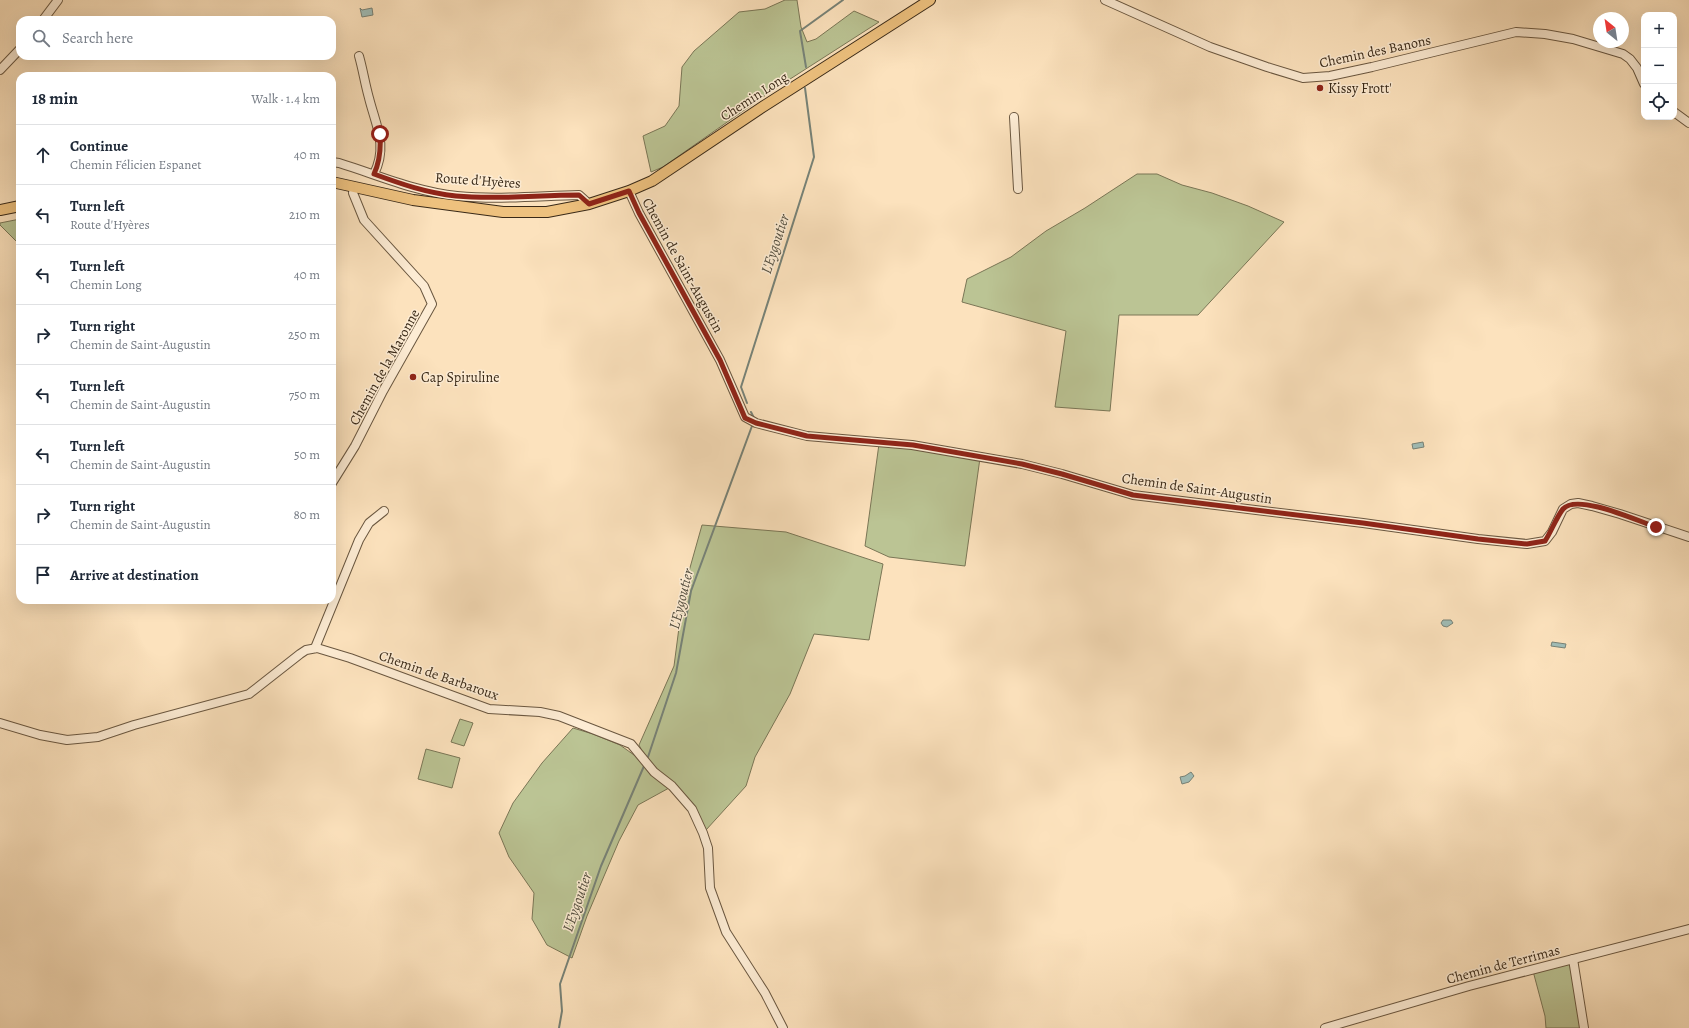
<!DOCTYPE html>
<html lang="en">
<head>
<meta charset="utf-8">
<style>
	body { margin:0; font-family:Alegreya,serif; background:#f2f2f3; color:#1f2937 }
	.controls { position:absolute; right:12px; top:12px; display:grid; overflow:hidden; border-radius:8px; box-shadow:0 4px 16px #0002 }
	.controls button { width:36px; height:36px; display:grid; place-items:center; padding:0; border:0; border-bottom:1px solid #e0e1e3; background:#fff; color:#1f2937; font:20px sans-serif }
	.compass { position:absolute; left:1593px; top:12px; width:36px; height:36px; border-radius:50%; background:#fff; box-shadow:0 4px 16px #0002; rotate:330deg }
	.stop { position:absolute; width:12px; height:12px; margin:-9px; border:3px solid #8f2418; border-radius:50%; background:#fff }
	.stop.end { background:#8f2418; border-color:#fff; box-shadow:0 1px 4px #0008 }
	.list { margin:0; padding:0; list-style:none }
	h2 { display:flex; justify-content:space-between; align-items:center; height:52px; margin:0; padding:0 16px; font-size:17px }
	h2 small { font-size:13px; font-weight:400; color:#747a83 }
	.list li { display:grid; grid-template-columns:26px 1fr auto; gap:12px; align-items:center; box-sizing:border-box; height:60px; padding:0 16px; border-top:1px solid #e0e1e3 }
	.list b { display:block; font-size:15px; white-space:nowrap }
	.list p { margin:0; font-size:13px; white-space:nowrap; color:#747a83 }
	.list em { font-size:13px; font-style:normal; color:#747a83 }
	.icon { flex:none; width:22px; height:22px; fill:none; stroke:currentColor; stroke-width:2; stroke-linecap:round; stroke-linejoin:round }
	.map { position:relative; flex:none; width:1689px; height:1028px; overflow:hidden }
	.search { position:absolute; background:#fff; box-shadow:0 4px 16px #0002; left:16px; top:16px; width:320px; height:44px; display:flex; align-items:center; gap:10px; box-sizing:border-box; padding:0 14px; border-radius:12px; color:#747a83; font-size:15px }
	.panel { position:absolute; background:#fff; box-shadow:0 4px 16px #0002; left:16px; top:72px; width:320px; height:532px; border-radius:12px }
	.map>svg:first-child { display:block }
	.green { fill:#bbc494; stroke:#7a7656 }
	.water { fill:#a0bdb7; stroke:#778277 }
	.lines { fill:none; stroke-linecap:round; stroke-linejoin:round }
	.stream { stroke:#778277; stroke-width:2 }
	.minor-casing { stroke:#6a5740; stroke-width:10 }
	.major-casing { stroke:#392917; stroke-width:12 }
	.minor { stroke:#fdecd4; stroke-width:8 }
	.major { stroke:#eec17e; stroke-width:10 }
	.route { stroke:#8f2418; stroke-width:5 }
	.poi-dot { fill:#8f2418; stroke:#fdecd4; stroke-width:1.5 }
	.labels { text-anchor:middle; stroke-width:3; stroke-linejoin:round; paint-order:stroke }
	.street-label { font-size:14px; fill:#392917; stroke:#fdecd4 }
	.poi-label { font-size:14px; fill:#392917; stroke:#fdecd4; text-anchor:start }
	.water-label { font-size:15px; font-style:italic; fill:#534e3f; stroke:#fdecd4 }
</style>
</head>
<body>
<div class="map">
<svg width="1689" height="1028" viewBox="0 0 1689 1028">
	<rect width="100%" height="100%" fill="#fce2bd"/>
	<filter id="stains"><feTurbulence type="fractalNoise" baseFrequency=".005" numOctaves="4"/><feColorMatrix values="0 0 0 0 .2 0 0 0 0 .09 0 0 0 0 .02 0 0 0 .5 -.17"/></filter>
	<radialGradient id="worn" r=".72"><stop offset=".6" stop-color="#630" stop-opacity="0"/><stop offset="1" stop-color="#630" stop-opacity=".3"/></radialGradient>
	<!-- green -->
	<g class="green">
		<polygon points="785,0 797,0 801,27 807,42 816,39 854,11 879,22 773,90 663,167 651,172 643,136 665,126 679,106 682,67 694,51 739,12 765,9"/>
		<polygon points="1137,174 1157,174 1182,185 1212,193 1248,206 1284,222 1198,315 1119,315 1110,411 1055,407 1066,331 962,302 967,279 1011,257 1046,231 1085,208"/>
		<polygon points="20,219 20,245 0,225 0,223"/>
		<polygon points="879,444 980,458 965,566 889,557 865,546"/>
		<path d="M702,525L786,532L883,564L869,640L814,634L790,694L755,757L746,786L706,830C697,816 689,801 678,788C664,772 648,767 639,745L674,666L684,589Z"/>
		<polygon points="460,719 473,723 464,746 451,742"/>
		<polygon points="573,728 593,734 620,745 634,755 651,773 669,788 638,805 619,841 587,916 572,958 547,945 532,919 534,893 509,857 499,833 513,803 542,763"/>
		<polygon points="426,749 460,758 452,788 418,779"/>
		<polygon points="1572,961 1581,1028 1546,1028 1545,1016 1533,971"/>
	</g>
	<!-- water -->
	<g class="water">
		<polygon points="360,8 362,10 372,8 373,15 362,17"/>
		<polygon points="1423,442 1424,447 1413,449 1412,444"/>
		<polygon points="1443,620 1451,620 1453,623 1447,627 1443,626 1441,623"/>
		<polygon points="1552,642 1566,644 1565,648 1551,646"/>
		<polygon points="1191,772 1194,776 1189,782 1182,784 1180,777 1185,776"/>
	</g>
	<g class="lines">
		<!-- stream -->
		<g class="stream">
			<polyline points="806,67 800,31 843,0"/>
			<polyline points="747,403 741,387 814,157 805,88"/>
			<polyline points="751,412 754,418"/>
			<polyline points="648,757 676,673 691,591 752,426"/>
			<polyline points="559,1028 562,1011 560,984 601,866 644,766"/>
		</g>
		<defs>
			<g id="minor">
				<polyline points="1105,0 1210,47 1267,67 1303,78 1330,76 1372,67 1516,32 1545,34 1573,39 1623,54 1630,59 1637,68 1644,84"/>
				<polyline points="43,20 58,0"/>
				<path d="M359,56C363,70 365,84 369,98C376,126 388,146 374,174"/>
				<polyline points="0,70 20,49"/>
				<polyline points="1674,112 1689,123"/>
				<polyline points="1014,117 1018,189"/>
				<path d="M332,162L339,163C378,175 416,192 457,196C498,200 538,196 579,195L589,204"/>
				<polyline points="629,191 639,213 720,360 745,417 756,423 807,436 912,445 1022,464 1062,474 1133,495 1363,523 1478,539 1527,544 1545,541 1552,532 1563,509 1571,504 1578,503 1592,506 1620,514 1689,537"/>
				<polyline points="332,483 355,446 383,391 432,304 424,286 364,220 353,193 354,187"/>
				<polyline points="315,648 359,540 369,523 384,511"/>
				<polyline points="0,723 40,735 67,740 98,737 134,725 249,694 300,654 306,650 317,648 350,658 489,709 540,712 559,716 631,744 654,772 672,786 692,809 703,833 708,848 710,888 726,932 765,993 783,1028"/>
				<polyline points="1573,959 1584,1028"/>
				<polyline points="1325,1028 1469,986 1689,929"/>
			</g>
			<g id="major">
				<polyline points="332,182 413,200 503,212 547,212 589,204 629,191 652,181 764,106 930,0"/>
				<polyline points="0,210 20,206"/>
			</g>
		</defs>
		<!-- minor casing -->
		<use href="#minor" class="minor-casing"/>
		<!-- major casing -->
		<use href="#major" class="major-casing"/>
		<!-- minor -->
		<use href="#minor" class="minor"/>
		<!-- major -->
		<use href="#major" class="major"/>
	</g>
	<g class="lines">
		<!-- route -->
		<path class="route" d="M380,134C381,149 380,161 374,174C401,184 427,193 456,196C497,200 538,195 579,195L589,204L629,191L639,213L720,360L745,418L756,423L807,436L913,445L1022,464L1062,474L1133,495L1363,523L1478,539L1527,544L1545,541C1551,532 1557,516 1563,509C1577,493 1638,521 1656,527"/>
	</g>
	<!-- markers -->
	<g class="poi-dot">
		<circle cx="1320" cy="88" r="4"/>
		<circle cx="413" cy="377" r="4"/>
	</g>
	<g class="labels">
		<!-- street labels -->
		<g class="street-label">
			<text transform="translate(1375 51) rotate(-12)" y="5">Chemin des Banons</text>
			<text transform="translate(754 96) rotate(-33)" y="5">Chemin Long</text>
			<text transform="translate(478 180) rotate(4)" y="5">Route d'Hyères</text>
			<text transform="translate(683 265) rotate(61)" y="5">Chemin de Saint-Augustin</text>
			<text transform="translate(384 367) rotate(-61)" y="5">Chemin de la Maronne</text>
			<text transform="translate(1197 488) rotate(8)" y="5">Chemin de Saint-Augustin</text>
			<text transform="translate(439 675) rotate(19)" y="5">Chemin de Barbaroux</text>
			<text transform="translate(1503 964) rotate(-15)" y="5">Chemin de Terrimas</text>
		</g>
		<!-- poi labels -->
		<g class="poi-label">
			<text x="1328" y="93">Kissy Frott'</text>
			<text x="421" y="382">Cap Spiruline</text>
		</g>
		<!-- water labels -->
		<g class="water-label">
			<text transform="translate(775 244) rotate(-72)" y="5">L'Eygoutier</text>
			<text transform="translate(681 599) rotate(-76)" y="5">L'Eygoutier</text>
			<text transform="translate(577 902) rotate(-71)" y="5">L'Eygoutier</text>
		</g>
	</g>
	<rect width="100%" height="100%" filter="url(#stains)"/>
	<rect width="100%" height="100%" fill="url(#worn)"/>
</svg>
<div class="controls">
<button>+</button>
<button>−</button>
<button><svg class="icon" aria-label="locate" viewBox="0 0 24 24"><circle cx="12" cy="12" r="6"/><path d="M12 2v4M12 18v4M2 12h4M18 12h4"/></svg></button>
</div>
<svg class="compass" viewBox="-18 -18 36 36"><path d="M0-13l5 13h-10z" fill="#e53935"/><path d="M0 13l5-13h-10z" fill="#747a83"/></svg>
<div class="stop" style="left:380px;top:134px"></div>
<div class="stop end" style="left:1656px;top:527px"></div>
<div class="search"><svg class="icon" aria-label="search" viewBox="0 0 24 24"><circle cx="10" cy="10" r="6"/><path d="M15 15l6 6"/></svg>Search here</div>
<section class="panel">
<h2>18 min<small>Walk · 1.4 km</small></h2>
<ul class="list">
<li><svg class="icon" aria-label="ahead" viewBox="0 0 24 24"><path d="M12 20V5M6 11l6-6 6 6"/></svg><div><b>Continue</b><p>Chemin Félicien Espanet</p></div><em>40 m</em></li>
<li><svg class="icon" aria-label="left" viewBox="0 0 24 24"><path d="M17 20v-9H6M10 6l-5 5 5 5"/></svg><div><b>Turn left</b><p>Route d'Hyères</p></div><em>210 m</em></li>
<li><svg class="icon" aria-label="left" viewBox="0 0 24 24"><path d="M17 20v-9H6M10 6l-5 5 5 5"/></svg><div><b>Turn left</b><p>Chemin Long</p></div><em>40 m</em></li>
<li><svg class="icon" aria-label="right" viewBox="0 0 24 24"><path d="M7 20v-9h11M14 6l5 5-5 5"/></svg><div><b>Turn right</b><p>Chemin de Saint-Augustin</p></div><em>250 m</em></li>
<li><svg class="icon" aria-label="left" viewBox="0 0 24 24"><path d="M17 20v-9H6M10 6l-5 5 5 5"/></svg><div><b>Turn left</b><p>Chemin de Saint-Augustin</p></div><em>750 m</em></li>
<li><svg class="icon" aria-label="left" viewBox="0 0 24 24"><path d="M17 20v-9H6M10 6l-5 5 5 5"/></svg><div><b>Turn left</b><p>Chemin de Saint-Augustin</p></div><em>50 m</em></li>
<li><svg class="icon" aria-label="right" viewBox="0 0 24 24"><path d="M7 20v-9h11M14 6l5 5-5 5"/></svg><div><b>Turn right</b><p>Chemin de Saint-Augustin</p></div><em>80 m</em></li>
<li><svg class="icon" aria-label="arrive" viewBox="0 0 24 24"><path d="M6 21V4h12l-3 4 3 4H6"/></svg><div><b>Arrive at destination</b></div></li>
</ul>
</section>
</div>
</body>
</html>
